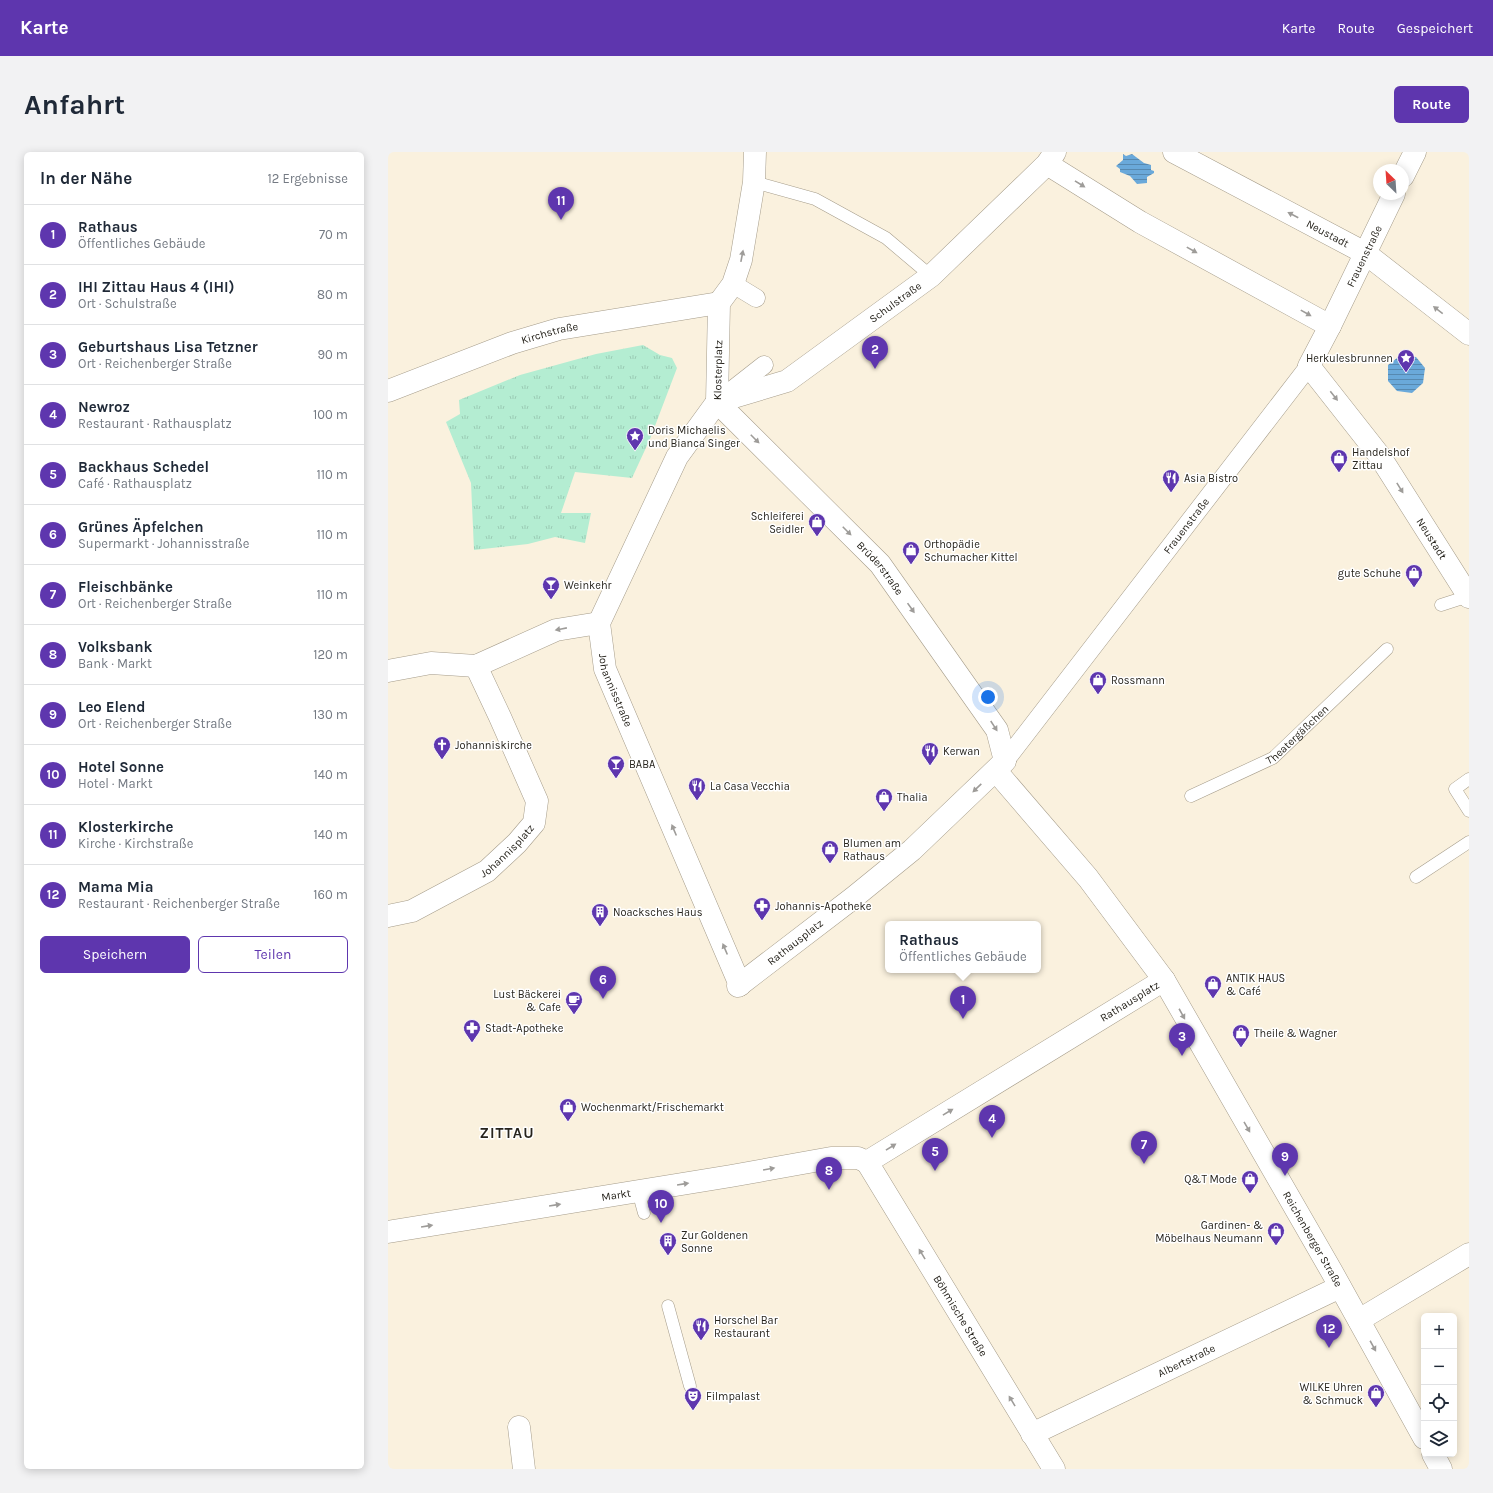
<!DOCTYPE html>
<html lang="de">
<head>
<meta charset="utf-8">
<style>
	body { margin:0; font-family:Karla,sans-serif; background:#f2f2f3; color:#1f2937 }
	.controls { position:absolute; right:12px; bottom:12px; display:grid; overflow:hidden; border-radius:6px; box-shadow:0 2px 10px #0003 }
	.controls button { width:36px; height:36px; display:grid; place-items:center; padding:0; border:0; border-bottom:1px solid #e0e1e3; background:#fff; color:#1f2937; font:20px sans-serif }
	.compass { position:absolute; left:985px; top:12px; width:36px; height:36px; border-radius:50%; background:#fff; box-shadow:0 2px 10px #0003; rotate:335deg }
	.you { position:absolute; left:600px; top:545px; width:14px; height:14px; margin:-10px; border:3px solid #fff; border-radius:50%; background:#1a73e8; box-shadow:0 0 0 6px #1a73e833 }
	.badge { display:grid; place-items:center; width:26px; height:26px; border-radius:50%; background:#5e36ae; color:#fff; font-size:13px; font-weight:700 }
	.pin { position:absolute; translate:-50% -33px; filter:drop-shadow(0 1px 2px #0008) }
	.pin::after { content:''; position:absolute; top:21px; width:14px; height:12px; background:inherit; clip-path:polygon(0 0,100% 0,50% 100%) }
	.popup { position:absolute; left:497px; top:769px; width:156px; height:52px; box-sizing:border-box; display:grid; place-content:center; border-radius:6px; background:#fff; filter:drop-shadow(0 1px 3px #0005); font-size:13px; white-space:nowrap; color:#747a83 }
	.popup b { font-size:15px; color:#1f2937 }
	.popup::after { content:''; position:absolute; left:50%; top:100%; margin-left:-8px; border:8px solid transparent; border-top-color:#fff }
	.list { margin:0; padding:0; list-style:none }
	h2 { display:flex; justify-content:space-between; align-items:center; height:52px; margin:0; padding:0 16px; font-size:17px }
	h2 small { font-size:13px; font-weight:400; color:#747a83 }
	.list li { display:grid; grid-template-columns:26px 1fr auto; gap:12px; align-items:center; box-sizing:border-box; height:60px; padding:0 16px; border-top:1px solid #e0e1e3 }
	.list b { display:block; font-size:15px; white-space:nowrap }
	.list p { margin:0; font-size:13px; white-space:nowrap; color:#747a83 }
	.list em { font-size:13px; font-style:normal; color:#747a83 }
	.actions { display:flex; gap:8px; padding:12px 16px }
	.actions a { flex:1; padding:9px 0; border:1px solid #5e36ae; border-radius:6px; text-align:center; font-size:14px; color:#5e36ae }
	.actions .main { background:#5e36ae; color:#fff }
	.icon { flex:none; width:22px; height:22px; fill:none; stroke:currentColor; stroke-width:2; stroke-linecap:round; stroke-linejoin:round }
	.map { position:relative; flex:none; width:1081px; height:1317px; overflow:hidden; border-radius:6px }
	header { display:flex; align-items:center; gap:24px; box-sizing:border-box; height:56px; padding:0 20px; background:#5e36ae; color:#fff }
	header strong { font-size:19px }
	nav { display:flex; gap:22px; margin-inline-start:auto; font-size:14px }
	.intro { display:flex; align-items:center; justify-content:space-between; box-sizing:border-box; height:96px; padding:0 24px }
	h1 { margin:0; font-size:28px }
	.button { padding:10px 18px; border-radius:6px; background:#5e36ae; color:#fff; font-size:14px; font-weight:700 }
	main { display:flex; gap:24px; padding:0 24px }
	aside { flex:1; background:#fff; border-radius:6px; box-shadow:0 2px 10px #0003 }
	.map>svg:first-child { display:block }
	.grass { fill:url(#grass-tufts) }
	.water { fill:url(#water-rules) }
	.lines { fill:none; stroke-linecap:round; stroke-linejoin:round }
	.service-casing { stroke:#a59c8a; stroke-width:13 }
	.pedestrian-casing { stroke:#a59c8a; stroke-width:19 }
	.minor-casing { stroke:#a59c8a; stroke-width:23 }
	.service { stroke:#fff; stroke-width:12 }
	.pedestrian { stroke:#fff; stroke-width:18 }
	.minor { stroke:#fff; stroke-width:22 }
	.oneway { fill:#9e9c99 }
	.labels { text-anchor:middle; stroke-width:3; stroke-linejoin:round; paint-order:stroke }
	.street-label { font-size:11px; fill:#27241d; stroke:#fff }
	.poi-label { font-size:11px; fill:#27241d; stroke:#fff; text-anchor:start }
	.district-label { font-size:15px; font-weight:bold; letter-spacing:1px; fill:#27241d; stroke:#fff }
</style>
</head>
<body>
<header>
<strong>Karte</strong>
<nav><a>Karte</a><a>Route</a><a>Gespeichert</a></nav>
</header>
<div class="intro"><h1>Anfahrt</h1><a class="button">Route</a></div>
<main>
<aside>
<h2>In der Nähe<small>12 Ergebnisse</small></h2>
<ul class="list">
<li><span class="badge">1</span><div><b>Rathaus</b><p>Öffentliches Gebäude</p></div><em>70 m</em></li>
<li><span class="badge">2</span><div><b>IHI Zittau Haus 4 (IHI)</b><p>Ort · Schulstraße</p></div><em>80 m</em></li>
<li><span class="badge">3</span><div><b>Geburtshaus Lisa Tetzner</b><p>Ort · Reichenberger Straße</p></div><em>90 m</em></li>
<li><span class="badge">4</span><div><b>Newroz</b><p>Restaurant · Rathausplatz</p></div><em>100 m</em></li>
<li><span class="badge">5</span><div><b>Backhaus Schedel</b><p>Café · Rathausplatz</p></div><em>110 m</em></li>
<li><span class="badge">6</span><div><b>Grünes Äpfelchen</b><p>Supermarkt · Johannisstraße</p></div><em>110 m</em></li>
<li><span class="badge">7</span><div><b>Fleischbänke</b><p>Ort · Reichenberger Straße</p></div><em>110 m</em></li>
<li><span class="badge">8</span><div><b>Volksbank</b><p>Bank · Markt</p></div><em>120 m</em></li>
<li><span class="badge">9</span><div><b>Leo Elend</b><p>Ort · Reichenberger Straße</p></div><em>130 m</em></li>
<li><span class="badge">10</span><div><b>Hotel Sonne</b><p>Hotel · Markt</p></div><em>140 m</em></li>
<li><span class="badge">11</span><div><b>Klosterkirche</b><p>Kirche · Kirchstraße</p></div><em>140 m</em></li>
<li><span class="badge">12</span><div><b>Mama Mia</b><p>Restaurant · Reichenberger Straße</p></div><em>160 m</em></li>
</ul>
<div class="actions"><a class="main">Speichern</a><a>Teilen</a></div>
</aside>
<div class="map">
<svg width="1081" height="1317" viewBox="0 0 1081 1317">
	<defs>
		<pattern id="grass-tufts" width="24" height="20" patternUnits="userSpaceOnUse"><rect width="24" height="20" fill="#b4edd2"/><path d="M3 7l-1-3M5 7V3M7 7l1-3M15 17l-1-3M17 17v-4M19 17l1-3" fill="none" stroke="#9bcbb4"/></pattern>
		<pattern id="water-rules" width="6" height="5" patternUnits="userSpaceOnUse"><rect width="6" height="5" fill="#6aa9da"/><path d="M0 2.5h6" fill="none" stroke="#5789b0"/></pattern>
	</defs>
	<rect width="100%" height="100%" fill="#faf1de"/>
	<!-- grass -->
	<polygon class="grass" points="255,193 272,203 284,206 289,216 262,287 244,326 187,320 173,361 203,361 197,391 167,385 140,392 86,398 83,331 58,270 72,262 71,248 132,223 208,202"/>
	<!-- water -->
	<g class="water">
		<polygon points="735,2 738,4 744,2 756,11 763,13 763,18 766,19 766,21 759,25 759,31 749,32 742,24 732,20 732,17 728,14 735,8"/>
		<polygon points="1013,203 1028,205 1037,216 1035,231 1024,241 1009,239 1000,229 1000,213"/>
	</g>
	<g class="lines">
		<defs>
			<g id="service">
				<polyline points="366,30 427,47 498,86 543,124"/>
				<polyline points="1053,453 1081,444"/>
				<polyline points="1081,627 1067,637 1081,659"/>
				<path id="s1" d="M803,644L885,606L999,497"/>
				<polyline points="1028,725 1081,690"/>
				<polyline points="250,1039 256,1061"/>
				<polyline points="280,1154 302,1234"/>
			</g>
			<g id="pedestrian">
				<polyline points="345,132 368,146"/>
				<polyline points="334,246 376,213"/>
				<path id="s2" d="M617,609L921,214"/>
			</g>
			<g id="minor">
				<path id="s3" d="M786,0L977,101L1081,182"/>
				<polyline points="659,12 752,70 942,174"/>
				<polyline points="1015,24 1027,0"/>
				<path id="s4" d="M1006,42L942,174L921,214L991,303L1081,445"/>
				<path id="s5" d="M0,239L124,191L171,177L331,151"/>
				<path id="s6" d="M329,250L492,412L609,578L617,609L524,698L465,746L350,834"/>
				<path id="s7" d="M329,250L289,305L211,471L217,517L352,833"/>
				<path id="s8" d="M329,250L399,229L543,124L659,12L667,0"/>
				<path id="s9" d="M329,250L331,151L345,132L353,108L366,30L367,0"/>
				<polyline points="0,519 43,511 88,514 168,478 211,471"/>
				<path id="s10" d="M608,619L700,726L776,828L944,1120L1036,1286"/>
				<path id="s11" d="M0,764L24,759L99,719L129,691L146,671L149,649L112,565L88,514"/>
				<path id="s12" d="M479,1010L666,1317"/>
				<path id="s13" d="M479,1010L776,828"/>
				<path id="s14" d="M0,1080L343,1024L443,1006H470L479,1010"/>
				<polyline points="971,1168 1081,1102"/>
				<polyline points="131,1275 136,1317"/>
				<path id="s15" d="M644,1282L952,1135"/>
				<polyline points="1045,1302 1053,1317"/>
			</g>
		</defs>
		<!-- service casing -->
		<use href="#service" class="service-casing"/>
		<!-- pedestrian casing -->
		<use href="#pedestrian" class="pedestrian-casing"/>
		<!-- minor casing -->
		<use href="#minor" class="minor-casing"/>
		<!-- service -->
		<use href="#service" class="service"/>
		<!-- pedestrian -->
		<use href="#pedestrian" class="pedestrian"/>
		<!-- minor -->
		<use href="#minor" class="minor"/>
	</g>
	<!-- one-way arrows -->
	<defs><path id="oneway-solid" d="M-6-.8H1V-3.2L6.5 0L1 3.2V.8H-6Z"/></defs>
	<g class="oneway">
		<use href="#oneway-solid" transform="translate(692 32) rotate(32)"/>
		<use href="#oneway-solid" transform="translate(905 63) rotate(-152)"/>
		<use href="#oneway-solid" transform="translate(804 98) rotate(29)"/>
		<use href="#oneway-solid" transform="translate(354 104) rotate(-79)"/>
		<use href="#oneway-solid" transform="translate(1050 158) rotate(-142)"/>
		<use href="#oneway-solid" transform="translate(918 161) rotate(29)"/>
		<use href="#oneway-solid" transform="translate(946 244) rotate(52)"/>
		<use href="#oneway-solid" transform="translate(367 287) rotate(45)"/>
		<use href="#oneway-solid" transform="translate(1012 336) rotate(58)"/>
		<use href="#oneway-solid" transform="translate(459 379) rotate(45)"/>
		<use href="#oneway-solid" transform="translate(523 456) rotate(55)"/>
		<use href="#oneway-solid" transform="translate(173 477) rotate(169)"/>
		<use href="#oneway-solid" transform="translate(606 574) rotate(57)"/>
		<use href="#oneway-solid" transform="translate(589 636) rotate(136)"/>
		<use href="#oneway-solid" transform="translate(286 678) rotate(-113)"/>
		<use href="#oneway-solid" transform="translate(337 797) rotate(-113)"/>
		<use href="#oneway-solid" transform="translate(794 862) rotate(61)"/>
		<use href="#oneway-solid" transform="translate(560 960) rotate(-31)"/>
		<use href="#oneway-solid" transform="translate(859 975) rotate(60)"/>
		<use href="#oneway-solid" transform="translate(503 995) rotate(-32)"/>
		<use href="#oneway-solid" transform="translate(381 1017) rotate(-10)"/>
		<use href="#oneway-solid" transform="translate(295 1032) rotate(-9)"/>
		<use href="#oneway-solid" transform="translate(167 1053) rotate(-9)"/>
		<use href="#oneway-solid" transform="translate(39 1074) rotate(-9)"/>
		<use href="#oneway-solid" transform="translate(534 1102) rotate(-121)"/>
		<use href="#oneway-solid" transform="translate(985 1194) rotate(61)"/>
		<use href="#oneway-solid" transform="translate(624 1249) rotate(-121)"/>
	</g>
	<!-- icons -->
	<defs>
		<symbol id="sight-pin" viewBox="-11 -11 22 30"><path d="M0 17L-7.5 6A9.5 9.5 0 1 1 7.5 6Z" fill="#5e36ae" stroke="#fff"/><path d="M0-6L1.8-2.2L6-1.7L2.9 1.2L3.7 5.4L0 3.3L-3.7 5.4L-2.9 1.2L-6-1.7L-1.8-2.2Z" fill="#fff"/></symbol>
		<symbol id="shop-pin" viewBox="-11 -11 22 30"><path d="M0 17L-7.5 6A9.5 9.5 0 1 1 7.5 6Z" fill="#5e36ae" stroke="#fff"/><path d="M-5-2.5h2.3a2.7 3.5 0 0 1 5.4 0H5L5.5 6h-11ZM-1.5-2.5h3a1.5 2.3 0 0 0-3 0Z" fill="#fff"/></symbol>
		<symbol id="restaurant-pin" viewBox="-11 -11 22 30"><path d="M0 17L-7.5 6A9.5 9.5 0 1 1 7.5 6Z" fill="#5e36ae" stroke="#fff"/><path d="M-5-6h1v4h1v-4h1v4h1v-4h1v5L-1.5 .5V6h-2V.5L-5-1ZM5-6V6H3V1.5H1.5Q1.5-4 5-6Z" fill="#fff"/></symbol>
		<symbol id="bar-pin" viewBox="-11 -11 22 30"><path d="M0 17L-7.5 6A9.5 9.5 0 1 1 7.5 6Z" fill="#5e36ae" stroke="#fff"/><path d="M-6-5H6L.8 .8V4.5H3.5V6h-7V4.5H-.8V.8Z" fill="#fff"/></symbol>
		<symbol id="church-pin" viewBox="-11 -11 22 30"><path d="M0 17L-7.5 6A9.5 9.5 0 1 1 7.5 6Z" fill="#5e36ae" stroke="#fff"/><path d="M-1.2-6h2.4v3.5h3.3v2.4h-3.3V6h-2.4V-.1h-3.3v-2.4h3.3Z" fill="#fff"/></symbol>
		<symbol id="pharmacy-pin" viewBox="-11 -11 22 30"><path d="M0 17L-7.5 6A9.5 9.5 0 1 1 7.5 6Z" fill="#5e36ae" stroke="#fff"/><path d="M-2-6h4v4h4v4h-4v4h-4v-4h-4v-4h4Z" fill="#fff"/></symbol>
		<symbol id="building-pin" viewBox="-11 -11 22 30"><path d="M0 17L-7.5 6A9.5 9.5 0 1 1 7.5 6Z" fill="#5e36ae" stroke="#fff"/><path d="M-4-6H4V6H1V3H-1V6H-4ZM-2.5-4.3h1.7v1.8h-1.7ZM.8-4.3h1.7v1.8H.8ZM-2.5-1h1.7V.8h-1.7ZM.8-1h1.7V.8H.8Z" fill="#fff"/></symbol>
		<symbol id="cafe-pin" viewBox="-11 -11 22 30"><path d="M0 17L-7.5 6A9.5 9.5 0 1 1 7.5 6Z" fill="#5e36ae" stroke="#fff"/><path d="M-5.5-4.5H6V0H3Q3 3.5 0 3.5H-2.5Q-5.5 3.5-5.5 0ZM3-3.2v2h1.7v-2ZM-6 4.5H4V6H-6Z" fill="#fff"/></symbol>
		<symbol id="theatre-pin" viewBox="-11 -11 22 30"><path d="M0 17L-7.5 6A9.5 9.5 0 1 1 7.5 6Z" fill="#5e36ae" stroke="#fff"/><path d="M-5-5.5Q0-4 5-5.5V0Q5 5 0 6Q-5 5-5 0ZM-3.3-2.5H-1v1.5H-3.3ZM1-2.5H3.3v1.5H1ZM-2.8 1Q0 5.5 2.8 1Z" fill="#fff"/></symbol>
	</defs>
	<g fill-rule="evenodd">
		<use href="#sight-pin" x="1008" y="196" width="20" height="27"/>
		<use href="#sight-pin" x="237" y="274" width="20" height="27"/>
		<use href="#shop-pin" x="941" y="296" width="20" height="27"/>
		<use href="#restaurant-pin" x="773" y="316" width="20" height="27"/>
		<use href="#shop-pin" x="419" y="360" width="20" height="27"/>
		<use href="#shop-pin" x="513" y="388" width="20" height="27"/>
		<use href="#shop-pin" x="1016" y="411" width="20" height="27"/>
		<use href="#bar-pin" x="153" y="423" width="20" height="27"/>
		<use href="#shop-pin" x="700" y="518" width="20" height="27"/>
		<use href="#church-pin" x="44" y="583" width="20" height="27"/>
		<use href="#restaurant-pin" x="532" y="589" width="20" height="27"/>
		<use href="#bar-pin" x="218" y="602" width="20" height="27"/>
		<use href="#restaurant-pin" x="299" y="624" width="20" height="27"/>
		<use href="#shop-pin" x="486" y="635" width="20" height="27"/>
		<use href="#shop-pin" x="432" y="687" width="20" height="27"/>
		<use href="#pharmacy-pin" x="364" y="744" width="20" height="27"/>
		<use href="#building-pin" x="202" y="750" width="20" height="27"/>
		<use href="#shop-pin" x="815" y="822" width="20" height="27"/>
		<use href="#cafe-pin" x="176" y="838" width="20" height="27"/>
		<use href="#pharmacy-pin" x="74" y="866" width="20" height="27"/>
		<use href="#shop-pin" x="843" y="871" width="20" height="27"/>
		<use href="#shop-pin" x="170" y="945" width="20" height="27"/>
		<use href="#shop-pin" x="852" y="1017" width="20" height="27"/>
		<use href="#shop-pin" x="878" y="1069" width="20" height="27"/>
		<use href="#building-pin" x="270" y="1079" width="20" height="27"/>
		<use href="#restaurant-pin" x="303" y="1164" width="20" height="27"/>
		<use href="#shop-pin" x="978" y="1231" width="20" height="27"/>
		<use href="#theatre-pin" x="295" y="1234" width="20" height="27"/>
	</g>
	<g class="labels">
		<!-- street labels -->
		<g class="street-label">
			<text dy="4" stroke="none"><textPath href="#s3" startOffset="174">Neustadt</textPath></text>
			<text transform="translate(976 104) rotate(-64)" y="4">Frauenstraße</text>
			<text dy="4" stroke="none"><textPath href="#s8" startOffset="207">Schulstraße</textPath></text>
			<text dy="4" stroke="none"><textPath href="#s5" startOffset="172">Kirchstraße</textPath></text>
			<text dy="4" stroke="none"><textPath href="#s9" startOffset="32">Klosterplatz</textPath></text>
			<text dy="4" stroke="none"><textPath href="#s2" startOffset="297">Frauenstraße</textPath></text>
			<text dy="4" stroke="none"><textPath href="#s4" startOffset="404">Neustadt</textPath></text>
			<text dy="4" stroke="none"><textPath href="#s6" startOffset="233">Brüderstraße</textPath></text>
			<text dy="4" stroke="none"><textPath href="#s7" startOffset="321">Johannisstraße</textPath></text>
			<text dy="4" stroke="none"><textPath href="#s1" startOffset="124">Theatergäßchen</textPath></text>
			<text dy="4" stroke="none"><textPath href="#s11" startOffset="138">Johannisplatz</textPath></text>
			<text transform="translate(407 790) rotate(-38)" y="4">Rathausplatz</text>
			<text dy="4" stroke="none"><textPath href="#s13" startOffset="308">Rathausplatz</textPath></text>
			<text dy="4" stroke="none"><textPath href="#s14" startOffset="231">Markt</textPath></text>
			<text dy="4" stroke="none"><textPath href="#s10" startOffset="567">Reichenberger Straße</textPath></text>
			<text dy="4" stroke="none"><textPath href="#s12" startOffset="180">Böhmische Straße</textPath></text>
			<text dy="4" stroke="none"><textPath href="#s15" startOffset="171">Albertstraße</textPath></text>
		</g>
		<!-- poi labels -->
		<g class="poi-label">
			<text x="1005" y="210" text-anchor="end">Herkulesbrunnen</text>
			<text x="260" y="282">Doris Michaelis<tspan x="260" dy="13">und Bianca Singer</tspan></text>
			<text x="964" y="304">Handelshof<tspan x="964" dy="13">Zittau</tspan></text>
			<text x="796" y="330">Asia Bistro</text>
			<text x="416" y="368" text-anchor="end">Schleiferei<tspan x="416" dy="13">Seidler</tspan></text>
			<text x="536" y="396">Orthopädie<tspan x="536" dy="13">Schumacher Kittel</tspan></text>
			<text x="1013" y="425" text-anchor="end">gute Schuhe</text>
			<text x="176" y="437">Weinkehr</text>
			<text x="723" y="532">Rossmann</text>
			<text x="67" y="597">Johanniskirche</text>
			<text x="555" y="603">Kerwan</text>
			<text x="241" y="616">BABA</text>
			<text x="322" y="638">La Casa Vecchia</text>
			<text x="509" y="649">Thalia</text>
			<text x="455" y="695">Blumen am<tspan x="455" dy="13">Rathaus</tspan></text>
			<text x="387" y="758">Johannis-Apotheke</text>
			<text x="225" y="764">Noacksches Haus</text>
			<text x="838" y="830">ANTIK HAUS<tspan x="838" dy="13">&amp; Café</tspan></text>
			<text x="173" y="846" text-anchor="end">Lust Bäckerei<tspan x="173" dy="13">&amp; Cafe</tspan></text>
			<text x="97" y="880">Stadt-Apotheke</text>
			<text x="866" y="885">Theile &amp; Wagner</text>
			<text x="193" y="959">Wochenmarkt/Frischemarkt</text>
			<text x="849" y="1031" text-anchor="end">Q&amp;T Mode</text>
			<text x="875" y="1077" text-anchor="end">Gardinen- &amp;<tspan x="875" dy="13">Möbelhaus Neumann</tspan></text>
			<text x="293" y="1087">Zur Goldenen<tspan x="293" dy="13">Sonne</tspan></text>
			<text x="326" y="1172">Horschel Bar<tspan x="326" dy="13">Restaurant</tspan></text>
			<text x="975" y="1239" text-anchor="end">WILKE Uhren<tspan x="975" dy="13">&amp; Schmuck</tspan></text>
			<text x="318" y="1248">Filmpalast</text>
		</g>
		<!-- district labels -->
		<g class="district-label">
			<text x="119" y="986">ZITTAU</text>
		</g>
	</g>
</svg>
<div class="controls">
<button>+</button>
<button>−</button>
<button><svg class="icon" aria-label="locate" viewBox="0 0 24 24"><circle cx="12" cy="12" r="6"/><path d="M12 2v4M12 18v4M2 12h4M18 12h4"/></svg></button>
<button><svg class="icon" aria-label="layers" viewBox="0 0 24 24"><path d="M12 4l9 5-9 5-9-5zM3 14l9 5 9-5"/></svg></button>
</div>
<svg class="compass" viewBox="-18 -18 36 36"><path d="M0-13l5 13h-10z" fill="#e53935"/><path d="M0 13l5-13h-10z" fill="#747a83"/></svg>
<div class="you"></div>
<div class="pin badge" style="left:575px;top:867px">1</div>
<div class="popup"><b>Rathaus</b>Öffentliches Gebäude</div>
<div class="pin badge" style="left:487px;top:217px">2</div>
<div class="pin badge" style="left:794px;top:904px">3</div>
<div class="pin badge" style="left:604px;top:986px">4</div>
<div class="pin badge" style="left:547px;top:1019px">5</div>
<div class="pin badge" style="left:215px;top:847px">6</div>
<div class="pin badge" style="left:756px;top:1012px">7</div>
<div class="pin badge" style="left:441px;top:1038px">8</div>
<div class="pin badge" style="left:897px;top:1024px">9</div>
<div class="pin badge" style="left:273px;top:1071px">10</div>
<div class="pin badge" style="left:173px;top:68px">11</div>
<div class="pin badge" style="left:941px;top:1196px">12</div>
</div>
</main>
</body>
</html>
